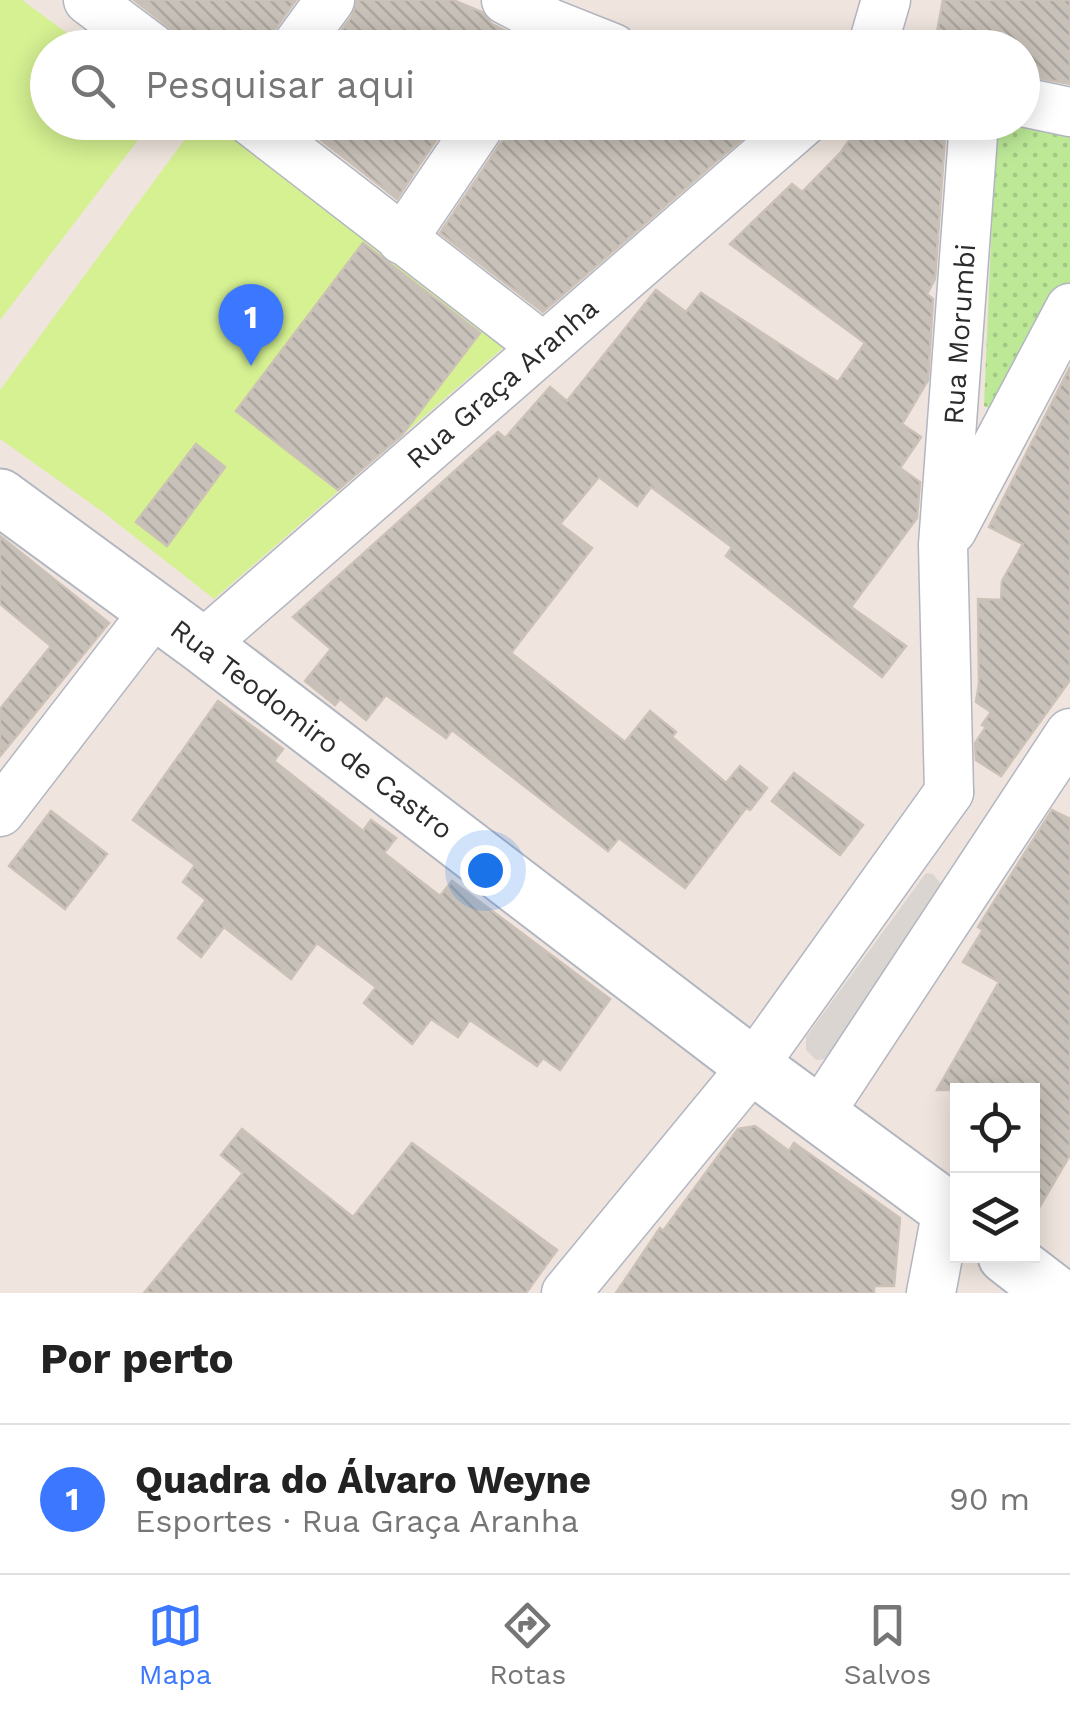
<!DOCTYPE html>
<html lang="pt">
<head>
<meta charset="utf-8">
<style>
	body { margin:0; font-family:"Work Sans",sans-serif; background:#f2f2f2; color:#222 }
	.controls { position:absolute; right:30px; bottom:30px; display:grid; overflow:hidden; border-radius:0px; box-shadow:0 5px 25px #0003 }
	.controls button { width:90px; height:90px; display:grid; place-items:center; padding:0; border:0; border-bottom:2px solid #e0e0e0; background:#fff; color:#222; font:50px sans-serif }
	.you { position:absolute; left:485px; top:870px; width:35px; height:35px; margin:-25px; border:8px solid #fff; border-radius:50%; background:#1a73e8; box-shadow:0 0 0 15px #1a73e833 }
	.badge { display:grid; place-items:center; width:65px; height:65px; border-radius:50%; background:#3b78ff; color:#fff; font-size:32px; font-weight:700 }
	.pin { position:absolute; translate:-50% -82px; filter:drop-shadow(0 2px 5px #0008) }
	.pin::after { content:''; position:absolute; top:52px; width:35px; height:30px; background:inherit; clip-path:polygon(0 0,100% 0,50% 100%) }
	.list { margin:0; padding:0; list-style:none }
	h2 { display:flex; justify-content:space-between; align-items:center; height:130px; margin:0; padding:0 40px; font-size:42px }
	h2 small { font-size:32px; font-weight:400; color:#767676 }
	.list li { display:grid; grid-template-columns:65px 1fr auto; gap:30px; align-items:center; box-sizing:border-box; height:150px; padding:0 40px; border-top:2px solid #e0e0e0 }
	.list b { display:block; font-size:38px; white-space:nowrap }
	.list p { margin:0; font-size:32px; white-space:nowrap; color:#767676 }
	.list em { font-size:32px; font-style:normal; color:#767676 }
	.icon { flex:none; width:55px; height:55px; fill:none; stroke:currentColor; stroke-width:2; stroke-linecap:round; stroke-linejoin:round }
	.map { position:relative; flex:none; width:1070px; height:1293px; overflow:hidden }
	.search { position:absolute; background:#fff; box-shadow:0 5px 25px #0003; left:30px; right:30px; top:30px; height:110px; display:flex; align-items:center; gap:25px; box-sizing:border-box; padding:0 35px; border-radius:55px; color:#767676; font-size:38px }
	.sheet { height:280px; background:#fff }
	nav { display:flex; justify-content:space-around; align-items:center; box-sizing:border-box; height:140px; border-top:2px solid #e0e0e0; background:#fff; font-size:28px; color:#767676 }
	nav a { display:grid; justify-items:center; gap:5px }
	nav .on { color:#3b78ff }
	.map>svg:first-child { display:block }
	.grass { fill:url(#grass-dots) }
	.pitch { fill:#d5f192 }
	.plaza { fill:#dbd5d1 }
	.building { fill:url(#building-back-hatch); stroke:#cbc1b7; stroke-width:2.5 }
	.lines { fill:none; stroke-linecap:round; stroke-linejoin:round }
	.minor-casing { stroke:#b2b6c1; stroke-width:51 }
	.tertiary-casing { stroke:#b2b6c1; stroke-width:59 }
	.minor { stroke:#fff; stroke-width:48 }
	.tertiary { stroke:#fff; stroke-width:55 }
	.labels { text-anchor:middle; stroke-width:8; stroke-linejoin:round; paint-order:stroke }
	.street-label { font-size:28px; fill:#2c2c2c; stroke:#fff }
</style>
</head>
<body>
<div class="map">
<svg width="1070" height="1293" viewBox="0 0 1070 1293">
	<defs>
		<pattern id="grass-dots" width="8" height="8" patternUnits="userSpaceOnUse" patternTransform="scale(2.5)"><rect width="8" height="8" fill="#bde997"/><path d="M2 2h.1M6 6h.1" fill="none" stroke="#a3c882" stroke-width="1.8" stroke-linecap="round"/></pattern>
		<pattern id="building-back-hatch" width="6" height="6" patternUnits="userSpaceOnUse" patternTransform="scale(2.5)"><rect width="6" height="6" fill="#c7c1b9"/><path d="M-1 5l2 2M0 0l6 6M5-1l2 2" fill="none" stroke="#aba69f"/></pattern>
	</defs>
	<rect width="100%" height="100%" fill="#efe5de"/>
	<!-- grass -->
	<polygon class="grass" points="1022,122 1070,128 1070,291 995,410 984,406 996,123"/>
	<!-- pitch -->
	<g class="pitch">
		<polygon points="0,0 22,0 86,47 48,48 48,122 151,123 0,320"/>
		<polygon points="197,123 229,123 511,341 214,599 103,512 0,439 0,390"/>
	</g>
	<!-- plaza -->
	<polygon class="plaza" points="926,873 933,874 941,884 826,1059 816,1060 806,1050 806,1037"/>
	<!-- building -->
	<g class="building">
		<polygon points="134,0 296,0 273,32 268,48 179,48 177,36 169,27"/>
		<polygon points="357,0 453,0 482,12 492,24 508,32 499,48 329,48 352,16"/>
		<polygon points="943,0 1070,0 1070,84 1022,75 1022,48 934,48"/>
		<polygon points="298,122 448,122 397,199"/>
		<polygon points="509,122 727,122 748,134 543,312 440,233 505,137"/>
		<polygon points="862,122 946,122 935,279 927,294 933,299 928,380 902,424 921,437 900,468 920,482 917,518 851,607 906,646 882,677 726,556 732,547 651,487 637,506 599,477 560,524 592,548 511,653 625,742 650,711 676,732 672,737 726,783 740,766 767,788 750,810 746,808 685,888 619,838 608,851 452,730 446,738 386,695 366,720 340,699 335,705 305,681 331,649 293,617 498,432 505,438 550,387 567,401 656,290 686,312 701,293 838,382 865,343 730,244 792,184 802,192 841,152"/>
		<polygon points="363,243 480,333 402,435 338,490 236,411"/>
		<polygon points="1070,367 1070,680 1001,776 976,760 975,743 986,727 982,725 991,712 976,702 979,684 978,599 1001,600 1002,581 1023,544 989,527"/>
		<polygon points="196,444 225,467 167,546 136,522"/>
		<polygon points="0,536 109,623 0,756 0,709 51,646 0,604"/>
		<polygon points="218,701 283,749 274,761 363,831 371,820 396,838 384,853 440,896 452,881 610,999 560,1070 543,1058 537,1066 470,1020 458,1037 431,1019 412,1044 364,1003 376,987 317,943 291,979 224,927 201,957 178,938 206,900 183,882 195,865 133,820"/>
		<polygon points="794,773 863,825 840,855 772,801"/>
		<polygon points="1052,810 1070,819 1070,1155 1032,1220 1032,1090 937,1090 999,982 963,962 983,930 978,927"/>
		<polygon points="51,811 107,854 65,909 9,866"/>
		<polygon points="755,1126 789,1151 794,1143 900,1218 894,1286 874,1286 874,1293 616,1293 660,1228 663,1231 738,1129"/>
		<polygon points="242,1129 353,1217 412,1143 557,1250 526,1293 144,1293 243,1173 221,1155"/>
	</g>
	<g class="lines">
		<defs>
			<g id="minor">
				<polyline points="88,0 152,48"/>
				<polyline points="506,0 550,23 613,48"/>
				<polyline points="295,48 330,0"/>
				<polyline points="872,48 886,0"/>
				<polyline points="1022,102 1070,112"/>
				<polyline points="252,122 543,347"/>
				<polyline points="402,240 482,122"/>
				<polyline points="952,530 1070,308"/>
				<polyline points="202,645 803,122"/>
				<polyline points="949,792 943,545 974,122"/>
				<polyline points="0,812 155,611"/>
				<polyline points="819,1114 1070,733"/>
				<polyline points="566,1293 753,1066 949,792"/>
				<polyline points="931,1293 947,1209"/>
			</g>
			<g id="tertiary">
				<polyline points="0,497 202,645 753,1066 958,1217"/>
				<polyline points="1006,1256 1054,1293"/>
			</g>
		</defs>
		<!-- minor casing -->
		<use href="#minor" class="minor-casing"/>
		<!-- tertiary casing -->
		<use href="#tertiary" class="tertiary-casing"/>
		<!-- minor -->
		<use href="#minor" class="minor"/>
		<!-- tertiary -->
		<use href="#tertiary" class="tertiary"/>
	</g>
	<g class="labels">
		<!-- street labels -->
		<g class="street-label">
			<text transform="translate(959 334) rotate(-86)" y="10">Rua Morumbi</text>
			<text transform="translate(502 383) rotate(-41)" y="10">Rua Graça Aranha</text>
			<text transform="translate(312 729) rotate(37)" y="10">Rua Teodomiro de Castro</text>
		</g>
	</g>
</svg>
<div class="controls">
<button><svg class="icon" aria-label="locate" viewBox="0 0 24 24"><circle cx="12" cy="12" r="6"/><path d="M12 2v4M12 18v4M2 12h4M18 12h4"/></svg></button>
<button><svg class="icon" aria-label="layers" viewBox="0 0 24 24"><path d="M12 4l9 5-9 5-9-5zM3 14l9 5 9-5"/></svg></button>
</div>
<div class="you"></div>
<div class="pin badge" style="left:251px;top:366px">1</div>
<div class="search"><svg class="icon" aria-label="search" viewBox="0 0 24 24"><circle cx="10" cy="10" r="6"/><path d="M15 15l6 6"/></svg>Pesquisar aqui</div>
</div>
<section class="sheet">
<h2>Por perto<small></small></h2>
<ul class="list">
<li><span class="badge">1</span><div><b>Quadra do Álvaro Weyne</b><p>Esportes · Rua Graça Aranha</p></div><em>90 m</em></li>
</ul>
</section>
<nav>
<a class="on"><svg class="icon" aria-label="map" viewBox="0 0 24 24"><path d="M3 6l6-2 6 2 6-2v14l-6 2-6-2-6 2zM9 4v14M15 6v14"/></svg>Mapa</a>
<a><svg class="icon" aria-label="directions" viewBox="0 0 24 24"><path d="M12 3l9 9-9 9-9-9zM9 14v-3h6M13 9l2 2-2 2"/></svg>Rotas</a>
<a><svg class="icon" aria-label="saved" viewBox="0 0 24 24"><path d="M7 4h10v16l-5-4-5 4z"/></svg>Salvos</a>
</nav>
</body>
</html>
